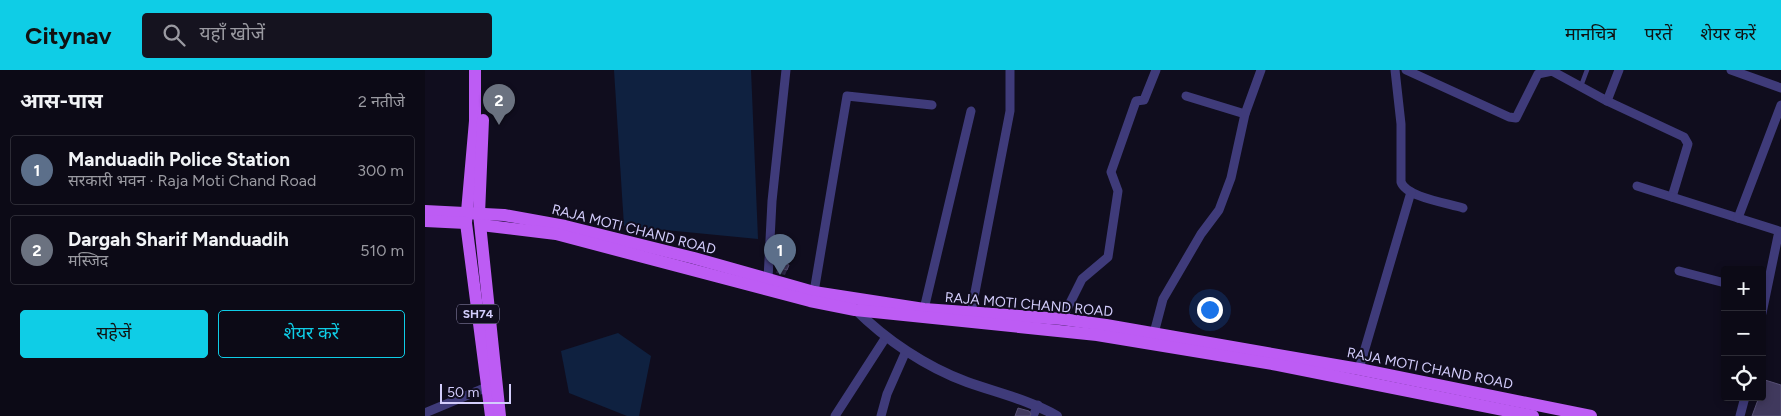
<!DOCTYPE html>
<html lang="hi">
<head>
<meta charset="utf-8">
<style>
	body { margin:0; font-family:Figtree,"Noto Sans Devanagari",sans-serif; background:#15131f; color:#f1f3f6 }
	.controls { position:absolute; right:15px; bottom:15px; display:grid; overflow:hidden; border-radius:5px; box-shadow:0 2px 8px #0003 }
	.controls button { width:45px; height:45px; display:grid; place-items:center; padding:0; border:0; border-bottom:1px solid #2c2b35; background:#0c0a16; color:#f1f3f6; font:25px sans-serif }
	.scale { position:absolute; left:15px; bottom:12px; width:71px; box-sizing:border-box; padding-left:5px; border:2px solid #d3cdfc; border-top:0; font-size:14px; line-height:18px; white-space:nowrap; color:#d3cdfc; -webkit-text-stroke:4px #100d1e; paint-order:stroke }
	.you { position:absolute; left:784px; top:239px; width:18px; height:18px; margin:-12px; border:4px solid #fff; border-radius:50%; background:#1a73e8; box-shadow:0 0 0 8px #1a73e833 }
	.badge { display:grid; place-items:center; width:32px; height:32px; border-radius:50%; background:#0fcde6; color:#fff; font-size:16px; font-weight:700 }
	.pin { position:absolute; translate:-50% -41px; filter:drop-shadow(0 1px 2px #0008) }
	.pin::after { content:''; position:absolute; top:26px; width:18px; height:15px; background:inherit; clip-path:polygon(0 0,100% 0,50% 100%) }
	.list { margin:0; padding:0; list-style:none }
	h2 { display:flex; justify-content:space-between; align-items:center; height:65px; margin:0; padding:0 20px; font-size:21px }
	h2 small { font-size:16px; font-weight:400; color:#9a9aa1 }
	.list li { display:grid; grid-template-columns:32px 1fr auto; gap:15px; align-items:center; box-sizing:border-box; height:70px; margin:0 10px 10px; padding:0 10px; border:1px solid #2c2b35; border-radius:5px }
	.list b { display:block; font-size:19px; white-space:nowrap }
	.list p { margin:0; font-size:16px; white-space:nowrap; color:#9a9aa1 }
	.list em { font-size:16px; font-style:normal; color:#9a9aa1 }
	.actions { display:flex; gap:10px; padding:15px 20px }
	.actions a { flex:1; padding:11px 0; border:1px solid #0fcde6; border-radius:5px; text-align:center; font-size:18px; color:#0fcde6 }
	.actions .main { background:#0fcde6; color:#111 }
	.icon { flex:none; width:28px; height:28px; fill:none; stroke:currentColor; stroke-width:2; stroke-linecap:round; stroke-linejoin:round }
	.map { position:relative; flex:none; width:1356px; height:346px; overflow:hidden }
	header { display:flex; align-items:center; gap:30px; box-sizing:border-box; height:70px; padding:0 25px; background:#0fcde6; color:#111 }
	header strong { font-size:24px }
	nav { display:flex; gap:28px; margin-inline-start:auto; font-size:18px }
	.search { width:350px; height:45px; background:#15131f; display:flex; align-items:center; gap:12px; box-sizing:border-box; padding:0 18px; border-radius:5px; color:#9a9aa1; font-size:19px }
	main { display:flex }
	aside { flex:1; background:#0c0a16 }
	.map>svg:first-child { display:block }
	.water { fill:#0f2140 }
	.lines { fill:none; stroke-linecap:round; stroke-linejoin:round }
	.service { stroke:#3f3b7a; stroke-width:4.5 }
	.minor { stroke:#3f3b7a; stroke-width:9 }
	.tertiary { stroke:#3f3b7a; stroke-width:10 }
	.primary { stroke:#bd5cf4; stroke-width:12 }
	.wall { fill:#2e274a }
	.building { fill:#40395d; stroke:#575076 }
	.labels { text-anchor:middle; stroke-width:4; stroke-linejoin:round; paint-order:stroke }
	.shield { fill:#100d1e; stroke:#9893b9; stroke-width:1 }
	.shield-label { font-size:12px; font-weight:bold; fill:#d3cdfc }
	.street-label { font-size:14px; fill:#d3cdfc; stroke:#100d1e }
</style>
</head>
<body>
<header>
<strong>Citynav</strong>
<div class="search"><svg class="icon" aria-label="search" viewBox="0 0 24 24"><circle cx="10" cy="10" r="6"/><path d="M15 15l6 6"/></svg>यहाँ खोजें</div>
<nav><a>मानचित्र</a><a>परतें</a><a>शेयर करें</a></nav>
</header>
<main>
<aside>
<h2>आस-पास<small>2 नतीजे</small></h2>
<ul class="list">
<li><span class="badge" style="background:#5c6f8a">1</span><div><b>Manduadih Police Station</b><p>सरकारी भवन · Raja Moti Chand Road</p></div><em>300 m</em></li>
<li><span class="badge" style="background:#6b7280">2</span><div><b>Dargah Sharif Manduadih</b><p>मस्जिद</p></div><em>510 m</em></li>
</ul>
<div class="actions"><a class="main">सहेजें</a><a>शेयर करें</a></div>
</aside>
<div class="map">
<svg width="1356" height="346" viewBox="0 0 1356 346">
	<rect width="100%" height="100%" fill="#100d1e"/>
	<!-- water -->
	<g class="water">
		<polygon points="189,0 326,0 333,169 199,156"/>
		<polygon points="193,263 226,286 214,346 202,346 144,323 136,281"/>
	</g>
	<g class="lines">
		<!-- service -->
		<polyline class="service" points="1156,16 1162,0"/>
		<!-- minor -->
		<g class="minor">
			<path d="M970,0L976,54V112C981,127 1022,133 1038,138"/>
			<polyline points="981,0 1084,47 1091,48 1113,4 1127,1 1182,31 1194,0"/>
			<polyline points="1306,0 1356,18"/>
			<polyline points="761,26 820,44"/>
			<polyline points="1182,31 1259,67 1263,74 1247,127"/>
			<polyline points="1212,116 1313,148"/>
			<polyline points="1254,201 1300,213"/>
			<polyline points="343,209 347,131 361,0"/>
			<polyline points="389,222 422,26 507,35"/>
			<polyline points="499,239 546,41"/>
			<polyline points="546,243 585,41 585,0"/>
			<polyline points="1337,243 1354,161 1313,148 1356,35"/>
			<polyline points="637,249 657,209 683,187 693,121 686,102 711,31 719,30 731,0"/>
			<polyline points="729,263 738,229 776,164 794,140 806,108 820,44 836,0"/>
			<polyline points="934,299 986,122"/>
			<polyline points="0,343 62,317"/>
			<polyline points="410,346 461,267"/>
			<polyline points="456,346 462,324 481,281"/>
			<polyline points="608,346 613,335"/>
			<polyline points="1315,346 1320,327"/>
		</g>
		<!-- tertiary -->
		<path class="tertiary" d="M430,239C461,270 501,297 542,312C573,323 604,330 632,346"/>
		<!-- primary -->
		<g class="primary">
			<polyline points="50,0 50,51 41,153 66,346"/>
			<polyline points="58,50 54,144 75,346"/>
			<polyline points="0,141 79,145 140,156 269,188 389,222 499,239 637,249 681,255 934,299 1166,346"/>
			<polyline points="0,151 41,153"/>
			<polyline points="56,155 131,164 385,231 430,240 672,265 853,295 1108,346"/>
		</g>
	</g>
	<!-- wall -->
	<polygon class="wall" points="355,192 364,195 360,205 351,203"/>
	<!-- building -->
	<g class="building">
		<polygon points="355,192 364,195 362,200 353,197"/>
		<polygon points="1340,310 1356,315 1356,346 1327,346 1334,327 1337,327 1337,317"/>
		<polygon points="593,338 604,341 606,344 605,346 590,346"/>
	</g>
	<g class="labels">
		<!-- shield labels -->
		<rect class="shield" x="32" y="234.5" width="42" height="19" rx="4"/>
		<g class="shield-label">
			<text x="53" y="248">SH74</text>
		</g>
		<!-- street labels -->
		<g class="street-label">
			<text transform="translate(209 159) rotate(14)" y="5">RAJA MOTI CHAND ROAD</text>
			<text transform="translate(604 234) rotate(5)" y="5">RAJA MOTI CHAND ROAD</text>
			<text transform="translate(1005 298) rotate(11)" y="5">RAJA MOTI CHAND ROAD</text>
		</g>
	</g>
</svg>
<div class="controls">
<button>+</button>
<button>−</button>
<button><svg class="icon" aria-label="locate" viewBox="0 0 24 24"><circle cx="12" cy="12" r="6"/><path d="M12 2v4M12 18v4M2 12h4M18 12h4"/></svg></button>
</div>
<div class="scale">50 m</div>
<div class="you"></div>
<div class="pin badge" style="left:355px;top:205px;background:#5c6f8a">1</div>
<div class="pin badge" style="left:74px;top:55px;background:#6b7280">2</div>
</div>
</main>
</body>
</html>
